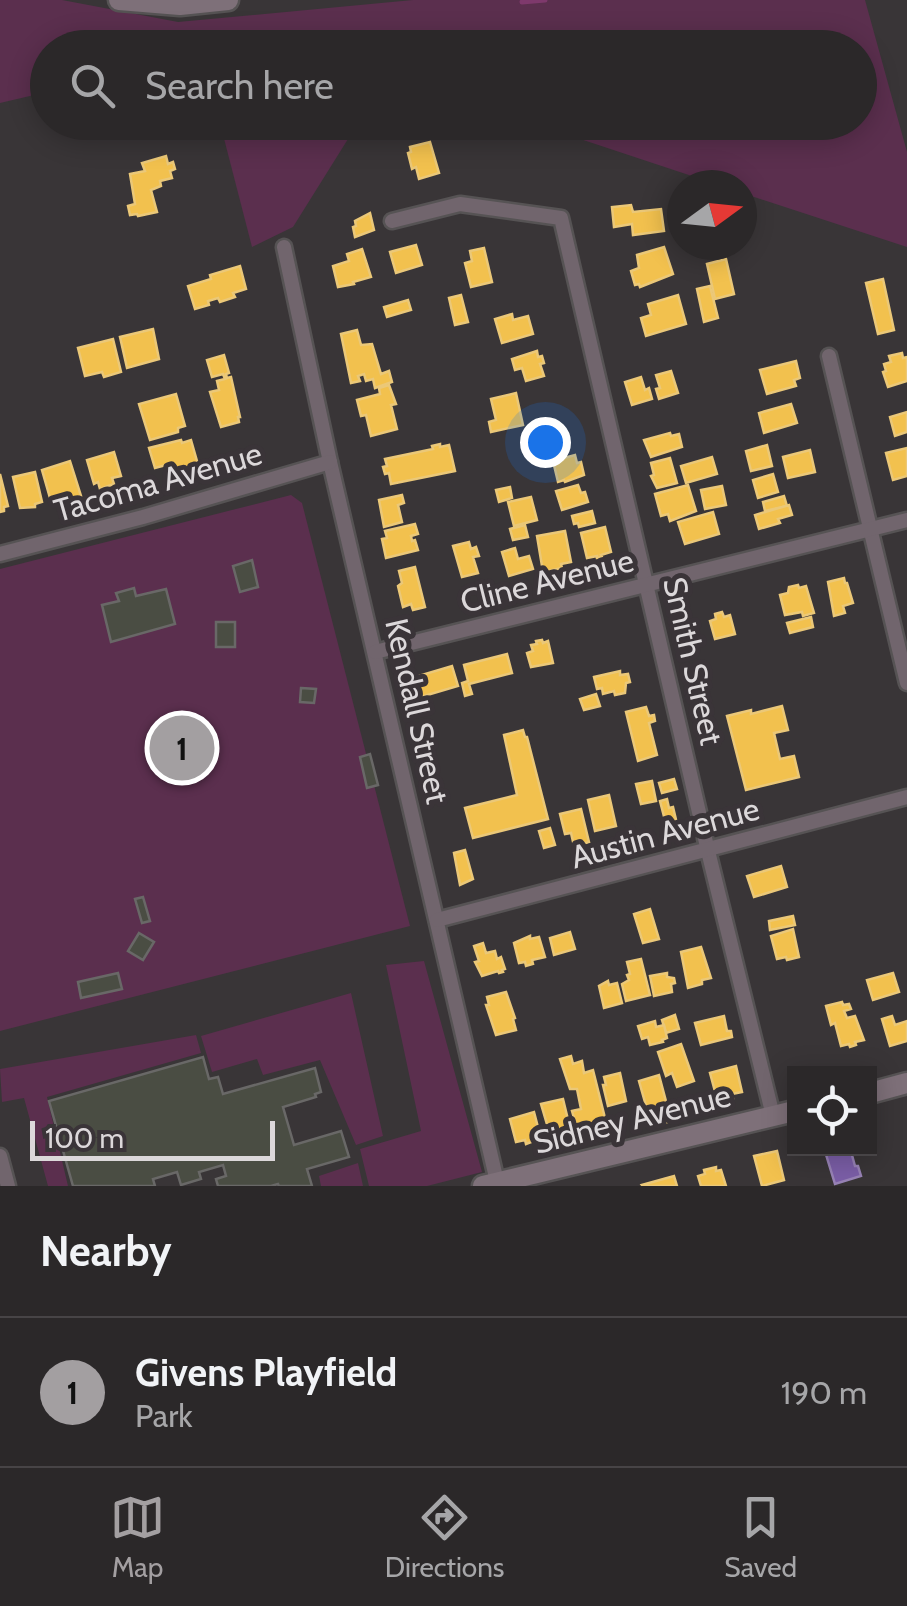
<!DOCTYPE html>
<html lang="en">
<head>
<meta charset="utf-8">
<style>
	body { margin:0; font-family:Cabin,sans-serif; background:#373435; color:#f1f3f6 }
	.controls { position:absolute; right:30px; bottom:30px; display:grid; overflow:hidden; border-radius:0px; box-shadow:0 5px 25px #0003 }
	.controls button { width:90px; height:90px; display:grid; place-items:center; padding:0; border:0; border-bottom:2px solid #474446; background:#2b2829; color:#f1f3f6; font:50px sans-serif }
	.compass { position:absolute; left:667px; top:170px; width:90px; height:90px; border-radius:50%; background:#2b2829; box-shadow:0 5px 25px #0003; rotate:75deg }
	.scale { position:absolute; left:30px; bottom:25px; width:245px; box-sizing:border-box; padding-left:10px; border:5px solid #dcd8da; border-top:0; font-size:28px; line-height:35px; white-space:nowrap; color:#dcd8da; -webkit-text-stroke:8px #3a3438; paint-order:stroke }
	.you { position:absolute; left:545px; top:442px; width:35px; height:35px; margin:-25px; border:8px solid #fff; border-radius:50%; background:#1a73e8; box-shadow:0 0 0 15px #1a73e833 }
	.badge { display:grid; place-items:center; width:65px; height:65px; border-radius:50%; background:#a39fa1; color:#111; font-size:32px; font-weight:700 }
	.pin { position:absolute; translate:-50% -50%; border:5px solid #fff; box-shadow:0 2px 10px #0006 }
	.list { margin:0; padding:0; list-style:none }
	h2 { display:flex; justify-content:space-between; align-items:center; height:130px; margin:0; padding:0 40px; font-size:42px }
	h2 small { font-size:32px; font-weight:400; color:#a6a6a8 }
	.list li { display:grid; grid-template-columns:65px 1fr auto; gap:30px; align-items:center; box-sizing:border-box; height:150px; padding:0 40px; border-top:2px solid #474446 }
	.list b { display:block; font-size:38px; white-space:nowrap }
	.list p { margin:0; font-size:32px; white-space:nowrap; color:#a6a6a8 }
	.list em { font-size:32px; font-style:normal; color:#a6a6a8 }
	.icon { flex:none; width:55px; height:55px; fill:none; stroke:currentColor; stroke-width:2; stroke-linecap:round; stroke-linejoin:round }
	.map { position:relative; flex:none; width:907px; height:1186px; overflow:hidden }
	.search { position:absolute; background:#2b2829; box-shadow:0 5px 25px #0003; left:30px; right:30px; top:30px; height:110px; display:flex; align-items:center; gap:25px; box-sizing:border-box; padding:0 35px; border-radius:55px; color:#a6a6a8; font-size:38px }
	.sheet { height:280px; background:#2b2829 }
	nav { display:flex; justify-content:space-around; align-items:center; box-sizing:border-box; height:140px; border-top:2px solid #474446; background:#2b2829; font-size:28px; color:#a6a6a8 }
	nav a { display:grid; justify-items:center; gap:5px }
	nav .on { color:#a39fa1 }
	.map>svg:first-child { display:block }
	.green { fill:#5b2f4e }
	.homes { fill:#f2c14e; stroke:#ebc878; stroke-width:2.5 }
	.offices { fill:#7b5ea7; stroke:#9883b6; stroke-width:2.5 }
	.lines { fill:none; stroke-linecap:round; stroke-linejoin:round }
	.stream { stroke:#7e396c; stroke-width:5 }
	.building { fill:#4a4d43; stroke:#696867; stroke-width:2.5 }
	.street-casing { stroke:#565354; stroke-width:19 }
	.secondary-casing { stroke:#565354; stroke-width:25 }
	.street { stroke:#71656d; stroke-width:14 }
	.secondary { stroke:#7e7079; stroke-width:20 }
	.labels { text-anchor:middle; stroke-width:10; stroke-linejoin:round; paint-order:stroke }
	.street-label { font-size:32px; fill:#dcd8da; stroke:#3a3438 }
</style>
</head>
<body>
<div class="map">
<svg width="907" height="1186" viewBox="0 0 907 1186">
	<rect width="100%" height="100%" fill="#393537"/>
	<!-- green -->
	<g class="green">
		<polygon points="0,0 62,0 178,22 413,0 865,0 907,152 907,247 742,193 742,185 719,185 532,123 860,122 860,48 48,48 47,92 0,103"/>
		<polygon points="220,123 220,122 358,123 293,227 252,247"/>
		<polygon points="291,495 302,503 410,926 0,1031 0,569"/>
		<polygon points="424,961 482,1172 427,1186 369,1186 360,1149 421,1131 386,965"/>
		<polygon points="351,993 383,1136 356,1145 320,1060 263,1075 257,1059 212,1072 201,1036"/>
		<polygon points="196,1035 201,1053 47,1097 68,1186 48,1186 24,1098 2,1102 0,1069"/>
		<polygon points="358,1163 363,1186 321,1186 319,1176"/>
	</g>
	<!-- homes -->
	<g class="homes">
		<polygon points="430,142 439,173 419,179 416,167 412,169 408,153 411,152 410,147"/>
		<polygon points="166,156 168,164 173,162 175,169 170,171 172,178 160,181 161,186 151,190 157,212 138,216 137,214 130,215 128,206 135,204 130,174 145,171 142,163"/>
		<polygon points="631,205 633,212 661,209 664,231 633,235 632,224 614,227 612,207"/>
		<polygon points="370,213 374,230 355,237 353,227 356,226 355,221"/>
		<polygon points="416,245 422,265 396,273 390,252"/>
		<polygon points="664,247 673,274 640,287 639,284 635,285 631,271 639,268 637,255"/>
		<polygon points="484,248 492,282 471,287 465,263 472,261 470,251"/>
		<polygon points="362,249 371,277 353,282 354,284 338,287 333,266 349,261 347,254"/>
		<polygon points="726,259 734,294 715,299 707,264"/>
		<polygon points="240,266 246,289 233,293 235,297 220,302 218,298 208,301 209,305 195,309 188,286 211,279 210,275"/>
		<polygon points="883,279 894,330 878,334 866,283"/>
		<polygon points="710,286 718,318 704,322 697,289"/>
		<polygon points="461,295 468,322 455,325 449,298"/>
		<polygon points="678,295 686,324 646,336 641,318 651,315 648,304"/>
		<polygon points="408,300 411,310 387,317 384,307"/>
		<polygon points="512,314 513,320 528,316 533,334 502,343 495,319"/>
		<polygon points="153,329 159,359 127,368 120,337"/>
		<polygon points="357,330 361,345 372,344 381,374 389,371 392,382 375,388 373,379 366,381 364,374 358,376 360,381 351,383 341,334"/>
		<polygon points="113,339 121,372 104,377 102,372 85,376 78,348"/>
		<polygon points="537,351 538,357 542,356 544,363 540,364 544,376 526,381 522,368 515,370 512,359"/>
		<polygon points="902,353 903,358 907,357 907,381 888,387 883,372 886,371 884,364 891,362 889,356"/>
		<polygon points="224,355 229,373 226,374 227,378 231,377 240,417 238,417 239,422 221,427 210,392 219,390 217,381 225,379 223,374 212,377 207,360"/>
		<polygon points="796,361 800,378 794,380 796,386 767,394 760,370"/>
		<polygon points="671,371 678,393 659,399 656,389 660,388 656,375"/>
		<polygon points="641,377 645,390 649,388 652,399 632,405 625,382"/>
		<polygon points="389,385 396,404 391,405 397,429 371,436 366,415 361,416 357,400 380,394 379,388"/>
		<polygon points="516,393 523,425 491,432 489,422 496,420 491,399"/>
		<polygon points="176,394 185,426 178,428 178,432 150,440 139,404"/>
		<polygon points="791,404 797,423 764,433 759,413"/>
		<polygon points="907,412 907,432 895,436 890,417"/>
		<polygon points="555,425 561,449 535,456 531,440 539,438 536,429"/>
		<polygon points="670,433 671,436 679,434 682,447 651,457 644,440"/>
		<polygon points="181,440 182,443 191,440 201,475 171,483 166,465 155,468 149,448"/>
		<polygon points="440,444 440,447 449,445 455,471 391,484 389,473 385,474 383,467 387,466 385,459 433,449 432,446"/>
		<polygon points="767,445 772,466 751,471 746,451"/>
		<polygon points="907,448 907,476 893,480 886,453"/>
		<polygon points="810,450 815,472 788,478 783,457"/>
		<polygon points="114,452 121,476 112,478 114,484 100,489 98,482 94,484 87,460"/>
		<polygon points="575,455 577,463 581,462 584,475 565,482 564,480 558,482 553,461"/>
		<polygon points="712,457 717,474 686,483 681,466"/>
		<polygon points="670,458 677,483 657,488 651,476 654,475 651,463"/>
		<polygon points="70,461 81,496 52,505 42,470"/>
		<polygon points="35,472 42,502 35,504 35,507 20,508 13,477"/>
		<polygon points="0,474 8,506 4,507 4,511 0,512"/>
		<polygon points="773,474 778,492 758,498 753,480"/>
		<polygon points="578,485 581,493 585,492 588,502 562,510 556,491"/>
		<polygon points="688,485 696,511 670,521 668,514 661,516 655,494"/>
		<polygon points="722,486 726,505 705,509 701,490"/>
		<polygon points="510,487 512,498 499,502 496,490"/>
		<polygon points="402,495 404,503 398,505 402,522 384,527 379,500"/>
		<polygon points="784,496 787,506 765,511 763,502"/>
		<polygon points="531,497 537,520 514,526 508,502"/>
		<polygon points="789,505 792,515 778,519 780,523 759,529 755,515"/>
		<polygon points="592,511 595,523 579,527 578,523 574,524 572,516"/>
		<polygon points="713,512 719,534 685,544 678,522"/>
		<polygon points="415,524 418,534 411,536 412,541 415,540 418,550 386,558 382,539 387,538 385,531"/>
		<polygon points="525,525 528,537 513,540 510,529"/>
		<polygon points="605,527 611,552 601,555 602,557 597,558 597,556 587,558 581,533"/>
		<polygon points="565,531 571,562 561,564 562,568 543,572 537,536"/>
		<polygon points="469,542 471,549 476,547 479,556 473,557 478,573 462,577 453,546"/>
		<polygon points="515,548 518,559 529,556 533,569 509,576 502,552"/>
		<polygon points="415,567 425,607 413,610 411,604 403,607 398,586 402,583 399,571"/>
		<polygon points="844,578 845,583 847,583 853,603 843,606 845,613 834,616 828,582"/>
		<polygon points="798,585 799,588 806,586 814,613 803,616 802,612 785,615 780,595 788,593 789,587"/>
		<polygon points="722,612 724,617 730,615 735,634 715,639 710,621 716,619 715,614"/>
		<polygon points="811,617 813,627 790,633 787,623"/>
		<polygon points="542,640 543,643 548,641 553,663 531,667 527,653 533,651 531,645 537,644 536,641"/>
		<polygon points="507,654 512,673 469,684 472,694 465,696 462,683 468,681 464,665"/>
		<polygon points="452,666 458,686 414,699 408,679"/>
		<polygon points="620,671 620,675 628,674 630,682 626,683 625,693 615,695 614,691 603,694 602,688 597,689 594,677"/>
		<polygon points="596,694 600,706 584,710 580,699"/>
		<polygon points="782,706 788,730 774,733 780,759 794,756 799,777 746,790 727,716 751,710 751,714"/>
		<polygon points="646,707 649,716 654,715 655,721 649,723 657,755 638,761 626,712"/>
		<polygon points="523,730 525,737 527,737 548,819 473,838 465,808 517,795 504,735"/>
		<polygon points="674,779 677,789 662,793 659,783"/>
		<polygon points="652,781 656,801 641,804 636,784"/>
		<polygon points="609,795 616,826 595,831 588,800"/>
		<polygon points="667,799 669,808 673,807 677,824 674,825 675,830 668,832 660,801"/>
		<polygon points="581,809 589,842 574,846 571,833 565,834 560,814"/>
		<polygon points="550,828 555,845 544,848 539,831"/>
		<polygon points="465,850 473,879 460,885 454,853"/>
		<polygon points="781,866 787,887 754,897 747,876"/>
		<polygon points="650,909 659,939 643,943 634,914"/>
		<polygon points="793,916 795,925 770,930 769,921"/>
		<polygon points="793,929 799,957 787,960 786,957 777,959 771,936"/>
		<polygon points="570,932 575,949 554,955 550,938"/>
		<polygon points="530,936 530,939 539,937 545,957 532,960 533,964 526,966 525,962 519,963 514,943"/>
		<polygon points="483,943 486,953 495,951 497,959 501,957 505,969 502,970 503,972 499,973 498,971 482,976 475,962 479,961 474,946"/>
		<polygon points="701,947 711,978 702,980 702,984 688,988 681,952"/>
		<polygon points="641,959 650,995 626,1001 622,984 629,980 627,975 630,974 627,962"/>
		<polygon points="667,973 667,977 674,978 675,983 671,984 672,992 654,996 650,976"/>
		<polygon points="893,973 899,992 873,1000 867,980"/>
		<polygon points="608,981 609,985 617,983 622,1003 604,1008 599,986"/>
		<polygon points="506,992 515,1018 513,1019 516,1030 496,1035 486,1005 489,1005 487,997"/>
		<polygon points="842,1002 843,1005 849,1004 851,1009 844,1011 847,1018 855,1016 864,1040 855,1042 856,1045 850,1047 849,1044 841,1046 835,1023 831,1025 826,1006"/>
		<polygon points="675,1015 679,1029 666,1033 662,1020"/>
		<polygon points="724,1016 727,1031 731,1031 732,1037 701,1045 695,1023"/>
		<polygon points="892,1016 895,1025 907,1021 907,1041 890,1046 882,1019"/>
		<polygon points="655,1021 656,1027 664,1025 667,1038 662,1040 663,1042 650,1045 648,1037 642,1039 638,1026"/>
		<polygon points="681,1044 694,1081 677,1087 672,1073 666,1076 658,1052"/>
		<polygon points="571,1056 573,1064 582,1061 584,1073 593,1070 606,1122 577,1128 572,1111 581,1109 577,1089 570,1089 560,1059"/>
		<polygon points="736,1066 742,1092 732,1094 733,1098 717,1099 710,1073"/>
		<polygon points="620,1073 626,1101 608,1106 603,1085 606,1085 604,1077"/>
		<polygon points="659,1075 667,1105 673,1104 677,1119 652,1127 639,1081"/>
		<polygon points="563,1099 570,1128 549,1131 541,1104"/>
		<polygon points="534,1112 540,1135 533,1137 534,1141 526,1144 525,1140 516,1142 510,1119"/>
		<polygon points="777,1151 784,1180 762,1186 754,1156"/>
		<polygon points="716,1167 716,1171 721,1170 726,1186 701,1186 698,1176 705,1174 704,1170"/>
		<polygon points="674,1176 677,1186 643,1186 642,1185"/>
	</g>
	<!-- offices -->
	<polygon class="offices" points="824,1148 850,1148 855,1166 858,1166 861,1176 835,1184"/>
	<g class="lines">
		<!-- stream -->
		<polyline class="stream" points="522,2 545,0"/>
	</g>
	<!-- building -->
	<g class="building">
		<polygon points="252,560 258,587 240,592 233,566"/>
		<polygon points="134,588 136,596 166,589 175,624 111,642 102,605 119,601 116,593"/>
		<rect x="216" y="622" width="19" height="25"/>
		<polygon points="301,688 316,689 314,703 300,702"/>
		<polygon points="370,754 378,785 367,788 360,757"/>
		<polygon points="143,897 150,921 142,923 135,899"/>
		<polygon points="139,933 154,942 143,960 128,951"/>
		<polygon points="118,973 122,989 81,998 78,982"/>
		<polygon points="203,1057 209,1079 218,1077 223,1094 315,1068 321,1092 315,1094 316,1097 283,1107 294,1145 341,1131 349,1157 307,1169 312,1186 279,1186 278,1184 271,1186 218,1186 216,1179 226,1176 223,1165 199,1172 201,1179 181,1185 177,1172 153,1179 155,1186 73,1186 49,1101"/>
	</g>
	<g class="lines">
		<defs>
			<g id="street">
				<polyline points="392,221 460,204 561,218 708,851 773,1116"/>
				<polyline points="284,247 330,462 498,1186"/>
				<polyline points="829,356 907,683"/>
				<polyline points="0,554 143,517 330,462"/>
				<polyline points="375,652 907,520"/>
				<polyline points="437,920 907,797"/>
				<polyline points="0,1156 8,1186"/>
			</g>
			<g id="secondary">
				<polyline points="119,0 180,5 228,0"/>
				<polyline points="870,1093 907,1083"/>
				<polyline points="483,1186 794,1111"/>
			</g>
		</defs>
		<!-- street casing -->
		<use href="#street" class="street-casing"/>
		<!-- secondary casing -->
		<use href="#secondary" class="secondary-casing"/>
		<!-- street -->
		<use href="#street" class="street"/>
		<!-- secondary -->
		<use href="#secondary" class="secondary"/>
	</g>
	<g class="labels">
		<!-- street labels -->
		<g class="street-label">
			<text transform="translate(158 482) rotate(-16)" y="11">Tacoma Avenue</text>
			<text transform="translate(547 581) rotate(-14)" y="11">Cline Avenue</text>
			<text transform="translate(693 661) rotate(77)" y="11">Smith Street</text>
			<text transform="translate(417 711) rotate(77)" y="11">Kendall Street</text>
			<text transform="translate(665 833) rotate(-15)" y="11">Austin Avenue</text>
			<text transform="translate(632 1119) rotate(-14)" y="11">Sidney Avenue</text>
		</g>
	</g>
</svg>
<div class="controls">
<button><svg class="icon" aria-label="locate" viewBox="0 0 24 24"><circle cx="12" cy="12" r="6"/><path d="M12 2v4M12 18v4M2 12h4M18 12h4"/></svg></button>
</div>
<svg class="compass" viewBox="-18 -18 36 36"><path d="M0-13l5 13h-10z" fill="#e53935"/><path d="M0 13l5-13h-10z" fill="#a6a6a8"/></svg>
<div class="scale">100 m</div>
<div class="you"></div>
<div class="pin badge" style="left:182px;top:748px">1</div>
<div class="search"><svg class="icon" aria-label="search" viewBox="0 0 24 24"><circle cx="10" cy="10" r="6"/><path d="M15 15l6 6"/></svg>Search here</div>
</div>
<section class="sheet">
<h2>Nearby<small></small></h2>
<ul class="list">
<li><span class="badge">1</span><div><b>Givens Playfield</b><p>Park</p></div><em>190 m</em></li>
</ul>
</section>
<nav>
<a class="on"><svg class="icon" aria-label="map" viewBox="0 0 24 24"><path d="M3 6l6-2 6 2 6-2v14l-6 2-6-2-6 2zM9 4v14M15 6v14"/></svg>Map</a>
<a><svg class="icon" aria-label="directions" viewBox="0 0 24 24"><path d="M12 3l9 9-9 9-9-9zM9 14v-3h6M13 9l2 2-2 2"/></svg>Directions</a>
<a><svg class="icon" aria-label="saved" viewBox="0 0 24 24"><path d="M7 4h10v16l-5-4-5 4z"/></svg>Saved</a>
</nav>
</body>
</html>
